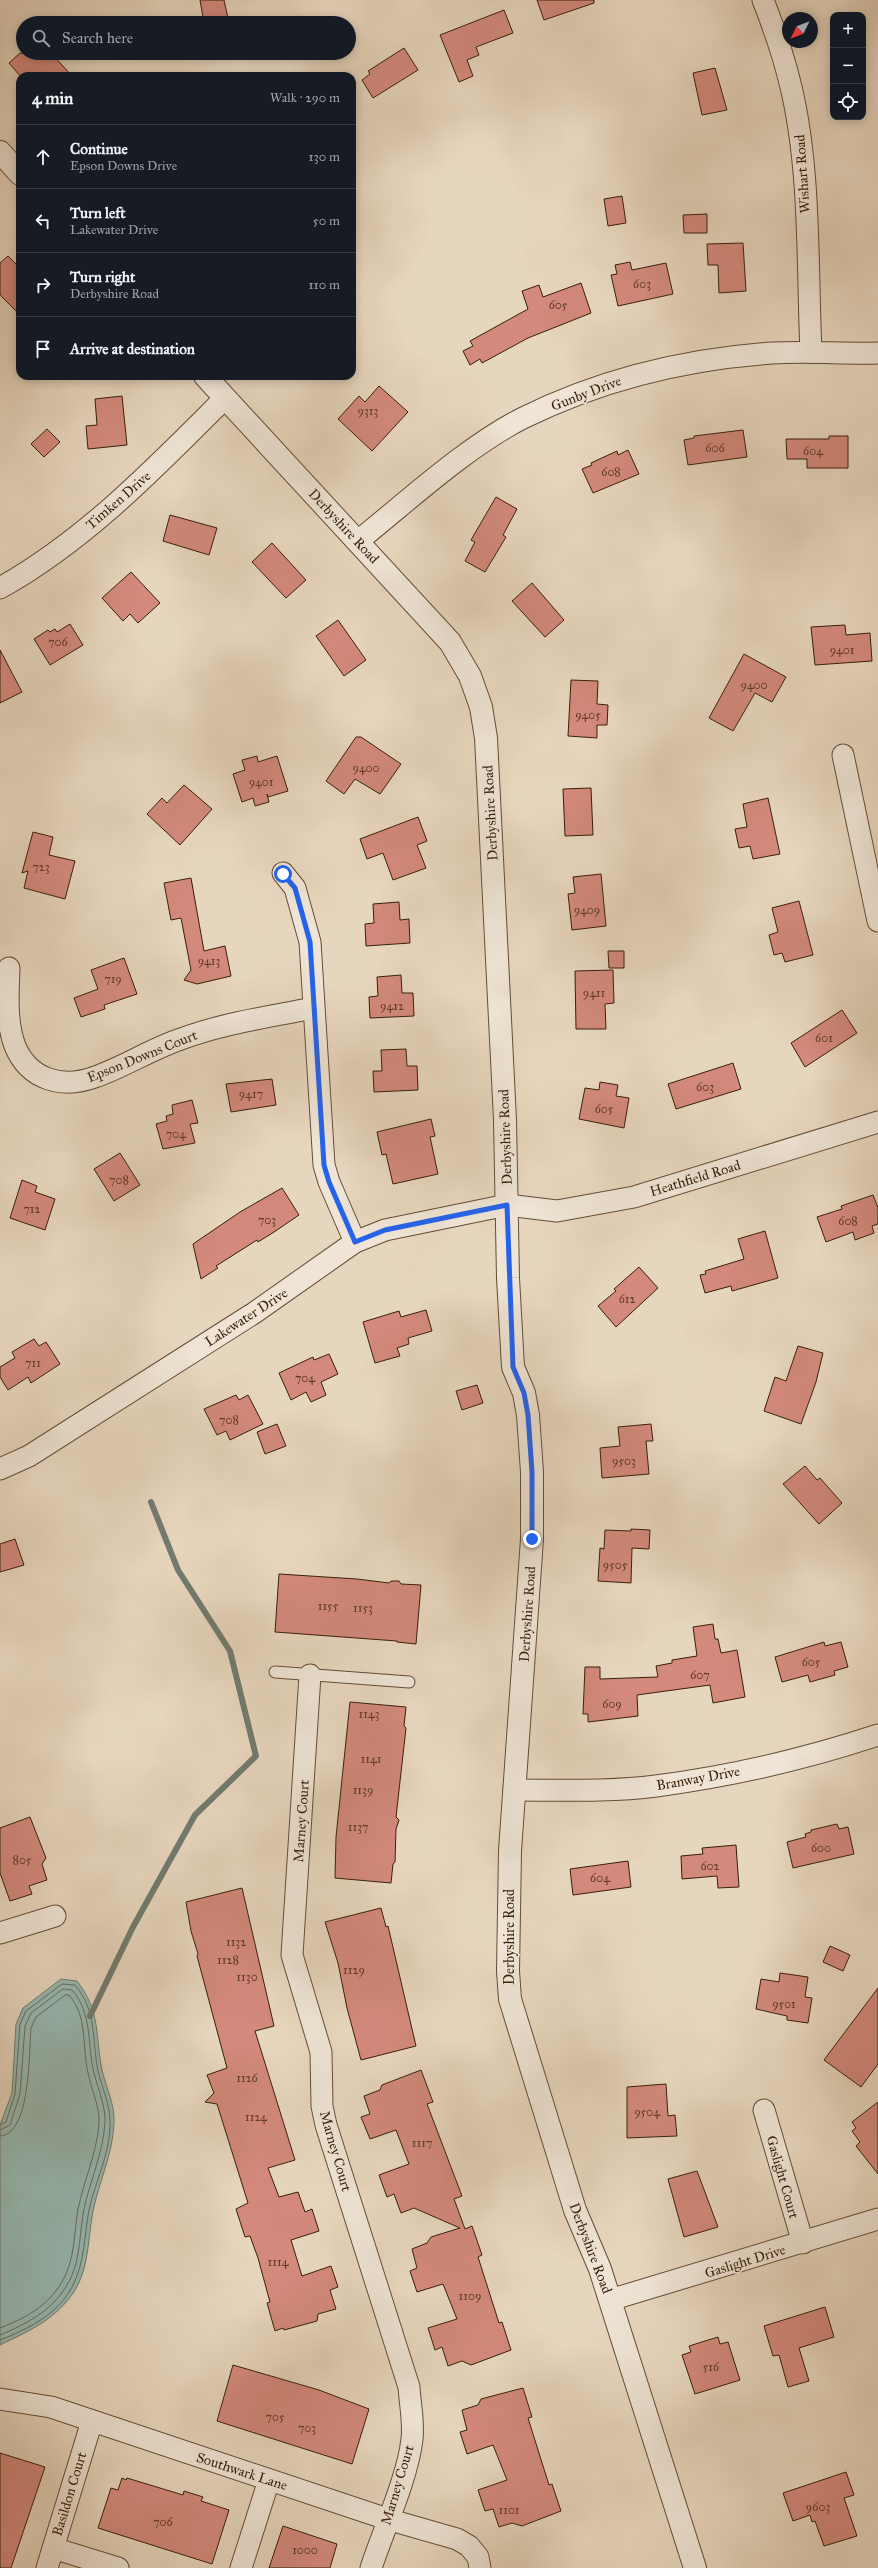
<!DOCTYPE html>
<html lang="en">
<head>
<meta charset="utf-8">
<style>
	body { margin:0; font-family:"IM FELL Great Primer",serif; background:#20242c; color:#f1f3f6 }
	.controls { position:absolute; right:12px; top:12px; display:grid; overflow:hidden; border-radius:8px; box-shadow:0 2px 10px #0003 }
	.controls button { width:36px; height:36px; display:grid; place-items:center; padding:0; border:0; border-bottom:1px solid #363941; background:#171b24; color:#f1f3f6; font:20px sans-serif }
	.compass { position:absolute; left:782px; top:12px; width:36px; height:36px; border-radius:50%; background:#171b24; box-shadow:0 2px 10px #0003; rotate:227deg }
	.stop { position:absolute; width:12px; height:12px; margin:-9px; border:3px solid #2563eb; border-radius:50%; background:#fff }
	.stop.end { background:#2563eb; border-color:#fff; box-shadow:0 1px 4px #0008 }
	.list { margin:0; padding:0; list-style:none }
	h2 { display:flex; justify-content:space-between; align-items:center; height:52px; margin:0; padding:0 16px; font-size:17px }
	h2 small { font-size:13px; font-weight:400; color:#9ea1a6 }
	.list li { display:grid; grid-template-columns:26px 1fr auto; gap:12px; align-items:center; box-sizing:border-box; height:64px; padding:0 16px; border-top:1px solid #363941 }
	.list b { display:block; font-size:15px; white-space:nowrap }
	.list p { margin:0; font-size:13px; white-space:nowrap; color:#9ea1a6 }
	.list em { font-size:13px; font-style:normal; color:#9ea1a6 }
	.icon { flex:none; width:22px; height:22px; fill:none; stroke:currentColor; stroke-width:2; stroke-linecap:round; stroke-linejoin:round }
	.map { position:relative; flex:none; width:878px; height:2568px; overflow:hidden }
	.search { position:absolute; background:#171b24; box-shadow:0 2px 10px #0003; left:16px; top:16px; width:340px; height:44px; display:flex; align-items:center; gap:10px; box-sizing:border-box; padding:0 14px; border-radius:22px; color:#9ea1a6; font-size:15px }
	.panel { position:absolute; background:#171b24; box-shadow:0 2px 10px #0003; left:16px; top:72px; width:340px; height:308px; border-radius:12px }
	.map>svg:first-child { display:block }
	.water { fill:#97b9b3; stroke:#717b6f }
	.lines { fill:none; stroke-linecap:round; stroke-linejoin:round }
	.shore { stroke:#676c5e; stroke-width:1 }
	.stream { stroke:#717b6f; stroke-width:6 }
	.building { fill:#d3897c; stroke:#371f08 }
	.service-casing { stroke:#634d36; stroke-width:13 }
	.minor-casing { stroke:#634d36; stroke-width:23 }
	.tertiary-casing { stroke:#634d36; stroke-width:24 }
	.service { stroke:#efe4d5; stroke-width:11 }
	.minor { stroke:#efe4d5; stroke-width:21 }
	.tertiary { stroke:#efe4d5; stroke-width:22 }
	.route { stroke:#2563eb; stroke-width:5 }
	.labels { text-anchor:middle; stroke-width:3.5; stroke-linejoin:round; paint-order:stroke }
	.number-label { font-size:12px; fill:#5e3a25 }
	.street-label { font-size:14px; fill:#371f08; stroke:#efe4d5 }
</style>
</head>
<body>
<div class="map">
<svg width="878" height="2568" viewBox="0 0 878 2568">
	<rect width="100%" height="100%" fill="#e7d6be"/>
	<filter id="stains"><feTurbulence type="fractalNoise" baseFrequency=".005" numOctaves="4"/><feColorMatrix values="0 0 0 0 .2 0 0 0 0 .09 0 0 0 0 .02 0 0 0 .5 -.17"/></filter>
	<radialGradient id="worn" r=".72"><stop offset=".6" stop-color="#630" stop-opacity="0"/><stop offset="1" stop-color="#630" stop-opacity=".3"/></radialGradient>
	<!-- water -->
	<path class="water" d="M61,1979L77,1981C101,2012 95,2035 102,2070C106,2087 115,2105 114,2123C113,2153 99,2182 93,2211C88,2238 89,2267 75,2290C57,2319 29,2331 0,2345V2125L12,2093L16,2024L23,2008Z"/>
	<g class="lines">
		<!-- shore -->
		<g class="shore">
			<path d="M0,2125L6,2122L15,2094L20,2024L26,2011L62,1984L75,1985C97,2010 92,2041 98,2071C102,2088 110,2104 110,2122C111,2151 95,2182 89,2210C84,2236 85,2263 72,2287C57,2315 28,2329 0,2340"/>
			<path d="M0,2130L10,2125L20,2094L25,2026L31,2013L63,1989L72,1990C93,2014 87,2045 94,2073C98,2089 106,2107 105,2123C103,2153 90,2181 84,2209C79,2235 81,2262 67,2285C52,2311 26,2324 0,2335"/>
			<path d="M0,2136C31,2135 29,2050 31,2028L36,2017L65,1995H69C88,2016 82,2048 88,2073C91,2089 100,2107 99,2123C97,2153 84,2180 78,2209C74,2233 75,2260 62,2282C48,2306 24,2319 0,2328"/>
		</g>
		<!-- stream -->
		<polyline class="stream" points="90,2016 133,1927 195,1815 256,1756 230,1651 178,1570 151,1502"/>
	</g>
	<!-- building -->
	<g class="building">
		<polygon points="200,0 224,0 229,23 204,23"/>
		<polygon points="537,0 594,0 594,3 544,20"/>
		<polygon points="504,10 513,33 476,47 479,55 467,60 473,76 459,82 440,35"/>
		<polygon points="404,48 418,70 373,98 362,80 370,74 368,71"/>
		<polygon points="20,53 51,53 72,76 20,76 9,63"/>
		<polygon points="715,68 727,110 702,115 693,73"/>
		<polygon points="622,196 626,223 608,226 604,199"/>
		<polygon points="707,214 707,233 684,233 683,215"/>
		<polygon points="743,243 746,291 719,293 718,265 708,265 707,244"/>
		<polygon points="8,256 20,268 20,315 0,295 0,263"/>
		<polygon points="630,262 632,270 666,263 673,294 618,306 611,275 617,274 615,265"/>
		<polygon points="581,283 591,313 528,338 482,363 480,359 470,365 463,351 473,346 470,341 528,309 522,291 539,285 543,297"/>
		<polygon points="379,386 408,412 372,451 338,419 359,396 365,402"/>
		<polygon points="122,396 127,445 88,449 86,426 97,425 95,399"/>
		<polygon points="47,429 60,442 44,457 31,444"/>
		<polygon points="743,430 747,457 688,465 684,440 694,438 694,436"/>
		<polygon points="829,436 848,436 848,468 807,468 807,459 787,459 786,439 829,439"/>
		<polygon points="628,450 639,474 593,493 582,469 592,465 591,463 617,451 618,455"/>
		<polygon points="496,497 517,509 503,535 506,537 485,572 465,561 475,542 471,540"/>
		<polygon points="170,515 217,528 209,555 163,541"/>
		<polygon points="272,543 306,580 286,598 252,562"/>
		<polygon points="131,572 160,603 138,623 130,614 123,621 102,598"/>
		<polygon points="532,583 564,620 545,637 512,601"/>
		<polygon points="338,620 366,660 344,676 316,636"/>
		<polygon points="70,624 83,645 50,665 34,639 48,630 50,632 55,629 57,632"/>
		<polygon points="845,625 846,635 870,633 872,661 815,665 811,627"/>
		<polygon points="0,650 22,692 0,703"/>
		<polygon points="744,654 786,677 772,702 755,693 733,731 709,718"/>
		<polygon points="571,680 598,681 597,704 608,705 607,725 597,725 597,738 568,736"/>
		<polygon points="356,737 361,737 401,764 380,794 355,779 344,794 326,781"/>
		<polygon points="257,756 258,762 277,756 288,791 268,797 267,794 269,802 255,806 253,798 242,802 233,774 245,770 242,760"/>
		<polygon points="184,785 212,809 180,845 147,814 162,798 167,803"/>
		<polygon points="591,788 593,835 565,836 563,789"/>
		<polygon points="768,798 780,854 753,859 750,846 739,848 735,829 747,827 743,804"/>
		<polygon points="418,817 427,841 417,845 426,868 393,880 383,853 367,859 360,839"/>
		<polygon points="33,832 53,837 49,855 75,861 65,899 24,888 28,871 22,873"/>
		<polygon points="601,874 606,926 572,930 568,894 575,893 573,877"/>
		<polygon points="191,878 204,951 225,946 231,976 197,984 184,980 191,970 181,918 171,920 164,883"/>
		<polygon points="799,901 813,955 785,962 782,953 774,955 769,935 778,932 772,908"/>
		<polygon points="399,902 400,920 409,919 410,943 366,946 365,924 374,923 373,904"/>
		<polygon points="608,951 624,951 624,968 609,968"/>
		<polygon points="124,958 137,994 104,1005 105,1009 81,1017 74,998 98,989 91,970"/>
		<polygon points="613,970 614,1003 605,1004 606,1029 576,1029 575,971"/>
		<polygon points="401,975 402,993 413,993 414,1016 370,1018 369,997 378,996 377,977"/>
		<polygon points="842,1010 857,1033 805,1067 791,1043"/>
		<polygon points="406,1049 407,1066 417,1066 418,1090 374,1092 373,1071 382,1071 381,1050"/>
		<polygon points="733,1063 741,1089 676,1109 668,1084"/>
		<polygon points="272,1079 276,1105 231,1112 226,1084"/>
		<polygon points="600,1082 618,1085 616,1096 629,1098 624,1128 579,1119 585,1088 599,1090"/>
		<polygon points="192,1100 198,1123 190,1124 195,1143 163,1149 156,1124 167,1121 166,1116 173,1114 172,1105"/>
		<polygon points="431,1119 435,1136 430,1137 438,1174 393,1184 386,1154 382,1155 377,1132"/>
		<polygon points="120,1153 140,1185 114,1201 94,1169"/>
		<polygon points="22,1180 37,1186 35,1192 55,1199 45,1230 10,1218"/>
		<polygon points="282,1188 299,1215 274,1232 258,1242 257,1240 216,1266 218,1268 201,1279 193,1244 240,1212"/>
		<polygon points="873,1195 878,1208 878,1224 872,1226 874,1233 855,1240 853,1232 826,1242 817,1217 842,1209 841,1206"/>
		<polygon points="765,1231 778,1278 732,1291 731,1286 705,1293 700,1275 706,1274 705,1271 744,1259 738,1239"/>
		<polygon points="639,1267 658,1288 616,1327 598,1306 616,1291 614,1289"/>
		<polygon points="426,1310 432,1331 408,1338 409,1344 397,1348 400,1356 375,1363 363,1322 399,1311 401,1317"/>
		<polygon points="34,1339 39,1346 46,1342 60,1364 31,1383 28,1377 8,1390 0,1377 0,1367 15,1358 12,1352"/>
		<polygon points="798,1346 823,1353 816,1382 801,1424 764,1411 775,1377 786,1381"/>
		<polygon points="329,1354 338,1374 321,1382 326,1395 311,1402 306,1392 291,1400 279,1373 313,1357 314,1360"/>
		<polygon points="477,1385 483,1403 462,1410 456,1391"/>
		<polygon points="236,1395 239,1400 248,1395 263,1424 230,1440 226,1431 217,1435 204,1409"/>
		<polygon points="277,1424 286,1446 265,1454 257,1432"/>
		<polygon points="651,1424 653,1441 646,1441 649,1474 602,1478 600,1448 620,1446 618,1427"/>
		<polygon points="805,1466 817,1480 820,1478 842,1503 819,1524 783,1484"/>
		<polygon points="631,1529 650,1530 649,1549 632,1548 631,1583 598,1581 600,1548 604,1549 605,1530 631,1531"/>
		<polygon points="15,1539 24,1565 0,1572 0,1544"/>
		<polygon points="279,1574 357,1579 389,1583 391,1581 399,1581 401,1584 421,1585 416,1644 397,1642 397,1641 275,1632"/>
		<polygon points="713,1624 715,1639 718,1639 721,1653 737,1650 745,1697 713,1703 710,1685 637,1695 638,1716 588,1722 588,1714 583,1714 585,1667 600,1667 600,1679 658,1677 656,1666 672,1663 672,1660 697,1656 693,1627"/>
		<polygon points="824,1642 825,1646 841,1642 848,1667 834,1671 835,1675 810,1682 808,1675 782,1682 775,1657"/>
		<polygon points="350,1702 406,1707 404,1726 406,1728 396,1817 399,1820 396,1829 395,1862 393,1864 391,1883 335,1878 336,1837"/>
		<polygon points="30,1817 46,1858 42,1864 47,1880 29,1886 32,1894 10,1901 0,1873 0,1828"/>
		<polygon points="837,1824 839,1829 848,1827 854,1854 793,1868 787,1842 806,1837 805,1834 811,1832 811,1830"/>
		<polygon points="736,1845 739,1887 718,1888 717,1876 682,1879 681,1856 703,1854 702,1848"/>
		<polygon points="628,1861 631,1887 573,1895 570,1869"/>
		<polygon points="242,1888 274,2026 255,2031 295,2160 268,2168 279,2197 298,2192 305,2212 312,2209 319,2231 291,2240 302,2276 331,2266 338,2287 330,2290 336,2309 318,2314 317,2321 284,2330 283,2328 275,2331 267,2303 270,2302 258,2258 250,2236 245,2237 236,2209 248,2203 217,2104 205,2102 214,2093 207,2075 227,2068 197,1956 198,1954 191,1931 186,1902"/>
		<polygon points="381,1908 386,1927 388,1926 416,2046 361,2060 347,2008 338,1963 325,1922"/>
		<polygon points="830,1946 850,1955 843,1971 823,1962"/>
		<polygon points="780,1973 808,1977 805,1997 812,1998 808,2023 787,2020 787,2016 756,2009 761,1979 779,1982"/>
		<polygon points="878,1988 878,2064 861,2087 824,2060"/>
		<polygon points="421,2070 433,2102 427,2104 462,2196 454,2199 465,2229 472,2226 482,2255 478,2257 499,2323 502,2322 511,2350 471,2365 462,2361 448,2366 442,2347 435,2350 428,2328 457,2319 443,2284 417,2292 410,2271 417,2268 412,2249 427,2243 431,2237 460,2228 414,2208 401,2213 394,2194 387,2197 379,2175 409,2164 396,2130 370,2139 361,2117 370,2114 364,2096 380,2090 382,2085"/>
		<polygon points="666,2084 668,2116 675,2115 677,2136 627,2138 627,2087"/>
		<polygon points="878,2102 878,2174 856,2146 860,2142 852,2131 856,2128 852,2122"/>
		<polygon points="697,2171 718,2227 684,2237 668,2179"/>
		<polygon points="825,2307 834,2337 799,2348 809,2381 788,2387 779,2355 773,2356 764,2326"/>
		<polygon points="718,2337 720,2344 728,2342 740,2380 695,2394 682,2355 691,2352 689,2346"/>
		<polygon points="233,2365 319,2390 369,2409 352,2464 217,2421"/>
		<polygon points="523,2388 532,2417 528,2418 549,2485 552,2484 561,2511 522,2526 512,2523 499,2527 493,2509 485,2511 478,2490 507,2480 493,2445 467,2454 460,2432 467,2430 462,2410 478,2405 481,2399"/>
		<polygon points="0,2453 45,2467 11,2568 0,2568"/>
		<polygon points="846,2472 854,2495 844,2498 857,2536 824,2546 815,2521 812,2522 810,2515 793,2521 783,2493"/>
		<polygon points="122,2478 126,2480 127,2478 183,2495 184,2491 203,2497 201,2501 229,2510 212,2564 98,2528 111,2488 118,2490"/>
		<polygon points="283,2526 337,2544 330,2568 269,2568"/>
	</g>
	<g class="lines">
		<defs>
			<polyline id="service" points="275,1672 409,1682"/>
			<g id="minor">
				<path d="M763,0C774,28 784,57 791,87C811,171 807,266 811,352"/>
				<path d="M358,541C408,501 466,447 523,418C600,380 686,359 772,353C808,351 843,354 878,353"/>
				<path d="M0,588C86,540 156,467 225,398"/>
				<polyline points="843,755 878,921"/>
				<polyline points="283,873 295,888 310,942 324,1165 329,1182 355,1242"/>
				<path d="M9,968C8,992 6,1023 15,1046C29,1080 62,1089 95,1077C124,1067 151,1049 181,1039C224,1023 269,1017 313,1008"/>
				<polyline points="0,1469 29,1456 254,1313 355,1242 385,1230 507,1205 557,1211 634,1197 878,1122"/>
				<path d="M310,1675L292,1955L321,2052L322,2106L326,2125L409,2387C410,2404 414,2422 412,2439C408,2477 383,2531 371,2568"/>
				<path d="M514,1790C561,1790 610,1792 656,1786C731,1776 806,1759 878,1735"/>
				<polyline points="0,1933 55,1916"/>
				<polyline points="764,2110 803,2243"/>
				<polyline points="610,2300 878,2219"/>
				<polyline points="0,2399 51,2407 387,2519 457,2539 469,2546 478,2557 480,2568"/>
				<polyline points="53,2548 118,2568"/>
				<polyline points="47,2568 92,2421"/>
				<polyline points="241,2568 269,2480"/>
			</g>
			<g id="tertiary">
				<polyline points="0,152 20,174"/>
				<polyline points="205,376 450,642 470,676 481,707 486,738 505,1120 508,1278 513,1367 524,1393 528,1415 532,1472 532,1539 510,1851 508,1971 510,1999 575,2210 600,2269 695,2568"/>
			</g>
		</defs>
		<!-- service casing -->
		<use href="#service" class="service-casing"/>
		<!-- minor casing -->
		<use href="#minor" class="minor-casing"/>
		<!-- tertiary casing -->
		<use href="#tertiary" class="tertiary-casing"/>
		<!-- service -->
		<use href="#service" class="service"/>
		<!-- minor -->
		<use href="#minor" class="minor"/>
		<!-- tertiary -->
		<use href="#tertiary" class="tertiary"/>
	</g>
	<g class="lines">
		<!-- route -->
		<polyline class="route" points="283,874 295,888 310,942 324,1165 329,1182 355,1242 385,1230 507,1205 513,1367 524,1393 528,1415 532,1472 532,1539"/>
	</g>
	<g class="labels">
		<!-- number labels -->
		<g class="number-label">
			<text x="642" y="288">603</text>
			<text x="558" y="309">605</text>
			<text x="368" y="415">9313</text>
			<text x="715" y="452">606</text>
			<text x="813" y="455">604</text>
			<text x="611" y="476">608</text>
			<text x="58" y="646">706</text>
			<text x="842" y="654">9401</text>
			<text x="754" y="689">9400</text>
			<text x="588" y="719">9405</text>
			<text x="366" y="772">9400</text>
			<text x="261" y="786">9401</text>
			<text x="41" y="871">723</text>
			<text x="587" y="914">9409</text>
			<text x="209" y="965">9413</text>
			<text x="113" y="983">719</text>
			<text x="594" y="997">9411</text>
			<text x="392" y="1010">9412</text>
			<text x="824" y="1042">601</text>
			<text x="705" y="1091">603</text>
			<text x="251" y="1098">9417</text>
			<text x="604" y="1113">605</text>
			<text x="176" y="1138">704</text>
			<text x="119" y="1184">708</text>
			<text x="32" y="1213">712</text>
			<text x="267" y="1224">703</text>
			<text x="848" y="1225">608</text>
			<text x="627" y="1303">612</text>
			<text x="33" y="1367">711</text>
			<text x="305" y="1382">704</text>
			<text x="229" y="1424">708</text>
			<text x="624" y="1465">9503</text>
			<text x="615" y="1569">9505</text>
			<text x="328" y="1610">1155</text>
			<text x="363" y="1612">1153</text>
			<text x="811" y="1666">605</text>
			<text x="700" y="1679">607</text>
			<text x="612" y="1708">609</text>
			<text x="369" y="1718">1143</text>
			<text x="371" y="1763">1141</text>
			<text x="363" y="1794">1139</text>
			<text x="358" y="1831">1137</text>
			<text x="821" y="1852">600</text>
			<text x="22" y="1864">805</text>
			<text x="710" y="1870">602</text>
			<text x="600" y="1882">604</text>
			<text x="236" y="1946">1132</text>
			<text x="228" y="1964">1128</text>
			<text x="354" y="1974">1129</text>
			<text x="247" y="1981">1130</text>
			<text x="784" y="2008">9501</text>
			<text x="247" y="2082">1126</text>
			<text x="647" y="2116">9504</text>
			<text x="256" y="2121">1124</text>
			<text x="422" y="2147">1117</text>
			<text x="278" y="2266">1114</text>
			<text x="470" y="2300">1109</text>
			<text x="711" y="2371">516</text>
			<text x="275" y="2421">705</text>
			<text x="307" y="2432">703</text>
			<text x="818" y="2511">9603</text>
			<text x="509" y="2514">1101</text>
			<text x="163" y="2526">706</text>
			<text x="305" y="2554">1000</text>
		</g>
		<!-- street labels -->
		<g class="street-label">
			<text transform="translate(802 174) rotate(-94)" y="5">Wishart Road</text>
			<text transform="translate(586 393) rotate(-21)" y="5">Gunby Drive</text>
			<text transform="translate(118 500) rotate(-41)" y="5">Timken Drive</text>
			<text transform="translate(344 526) rotate(47)" y="5">Derbyshire Road</text>
			<text transform="translate(490 813) rotate(-93)" y="5">Derbyshire Road</text>
			<text transform="translate(142 1056) rotate(-22)" y="5">Epson Downs Court</text>
			<text transform="translate(505 1137) rotate(-92)" y="5">Derbyshire Road</text>
			<text transform="translate(695 1178) rotate(-17)" y="5">Heathfield Road</text>
			<text transform="translate(246 1317) rotate(-33)" y="5">Lakewater Drive</text>
			<text transform="translate(527 1614) rotate(-86)" y="5">Derbyshire Road</text>
			<text transform="translate(698 1778) rotate(-10)" y="5">Branway Drive</text>
			<text transform="translate(301 1821) rotate(-86)" y="5">Marney Court</text>
			<text transform="translate(509 1937) rotate(-90)" y="5">Derbyshire Road</text>
			<text transform="translate(336 2151) rotate(74)" y="5">Marney Court</text>
			<text transform="translate(783 2177) rotate(74)" y="5">Gaslight Court</text>
			<text transform="translate(591 2248) rotate(69)" y="5">Derbyshire Road</text>
			<text transform="translate(745 2261) rotate(-17)" y="5">Gaslight Drive</text>
			<text transform="translate(242 2471) rotate(18)" y="5">Southwark Lane</text>
			<text transform="translate(397 2485) rotate(-73)" y="5">Marney Court</text>
			<text transform="translate(69 2494) rotate(-73)" y="5">Basildon Court</text>
		</g>
	</g>
	<rect width="100%" height="100%" filter="url(#stains)"/>
	<rect width="100%" height="100%" fill="url(#worn)"/>
</svg>
<div class="controls">
<button>+</button>
<button>−</button>
<button><svg class="icon" aria-label="locate" viewBox="0 0 24 24"><circle cx="12" cy="12" r="6"/><path d="M12 2v4M12 18v4M2 12h4M18 12h4"/></svg></button>
</div>
<svg class="compass" viewBox="-18 -18 36 36"><path d="M0-13l5 13h-10z" fill="#e53935"/><path d="M0 13l5-13h-10z" fill="#9ea1a6"/></svg>
<div class="stop" style="left:283px;top:874px"></div>
<div class="stop end" style="left:532px;top:1539px"></div>
<div class="search"><svg class="icon" aria-label="search" viewBox="0 0 24 24"><circle cx="10" cy="10" r="6"/><path d="M15 15l6 6"/></svg>Search here</div>
<section class="panel">
<h2>4 min<small>Walk · 290 m</small></h2>
<ul class="list">
<li><svg class="icon" aria-label="ahead" viewBox="0 0 24 24"><path d="M12 20V5M6 11l6-6 6 6"/></svg><div><b>Continue</b><p>Epson Downs Drive</p></div><em>130 m</em></li>
<li><svg class="icon" aria-label="left" viewBox="0 0 24 24"><path d="M17 20v-9H6M10 6l-5 5 5 5"/></svg><div><b>Turn left</b><p>Lakewater Drive</p></div><em>50 m</em></li>
<li><svg class="icon" aria-label="right" viewBox="0 0 24 24"><path d="M7 20v-9h11M14 6l5 5-5 5"/></svg><div><b>Turn right</b><p>Derbyshire Road</p></div><em>110 m</em></li>
<li><svg class="icon" aria-label="arrive" viewBox="0 0 24 24"><path d="M6 21V4h12l-3 4 3 4H6"/></svg><div><b>Arrive at destination</b></div></li>
</ul>
</section>
</div>
</body>
</html>
